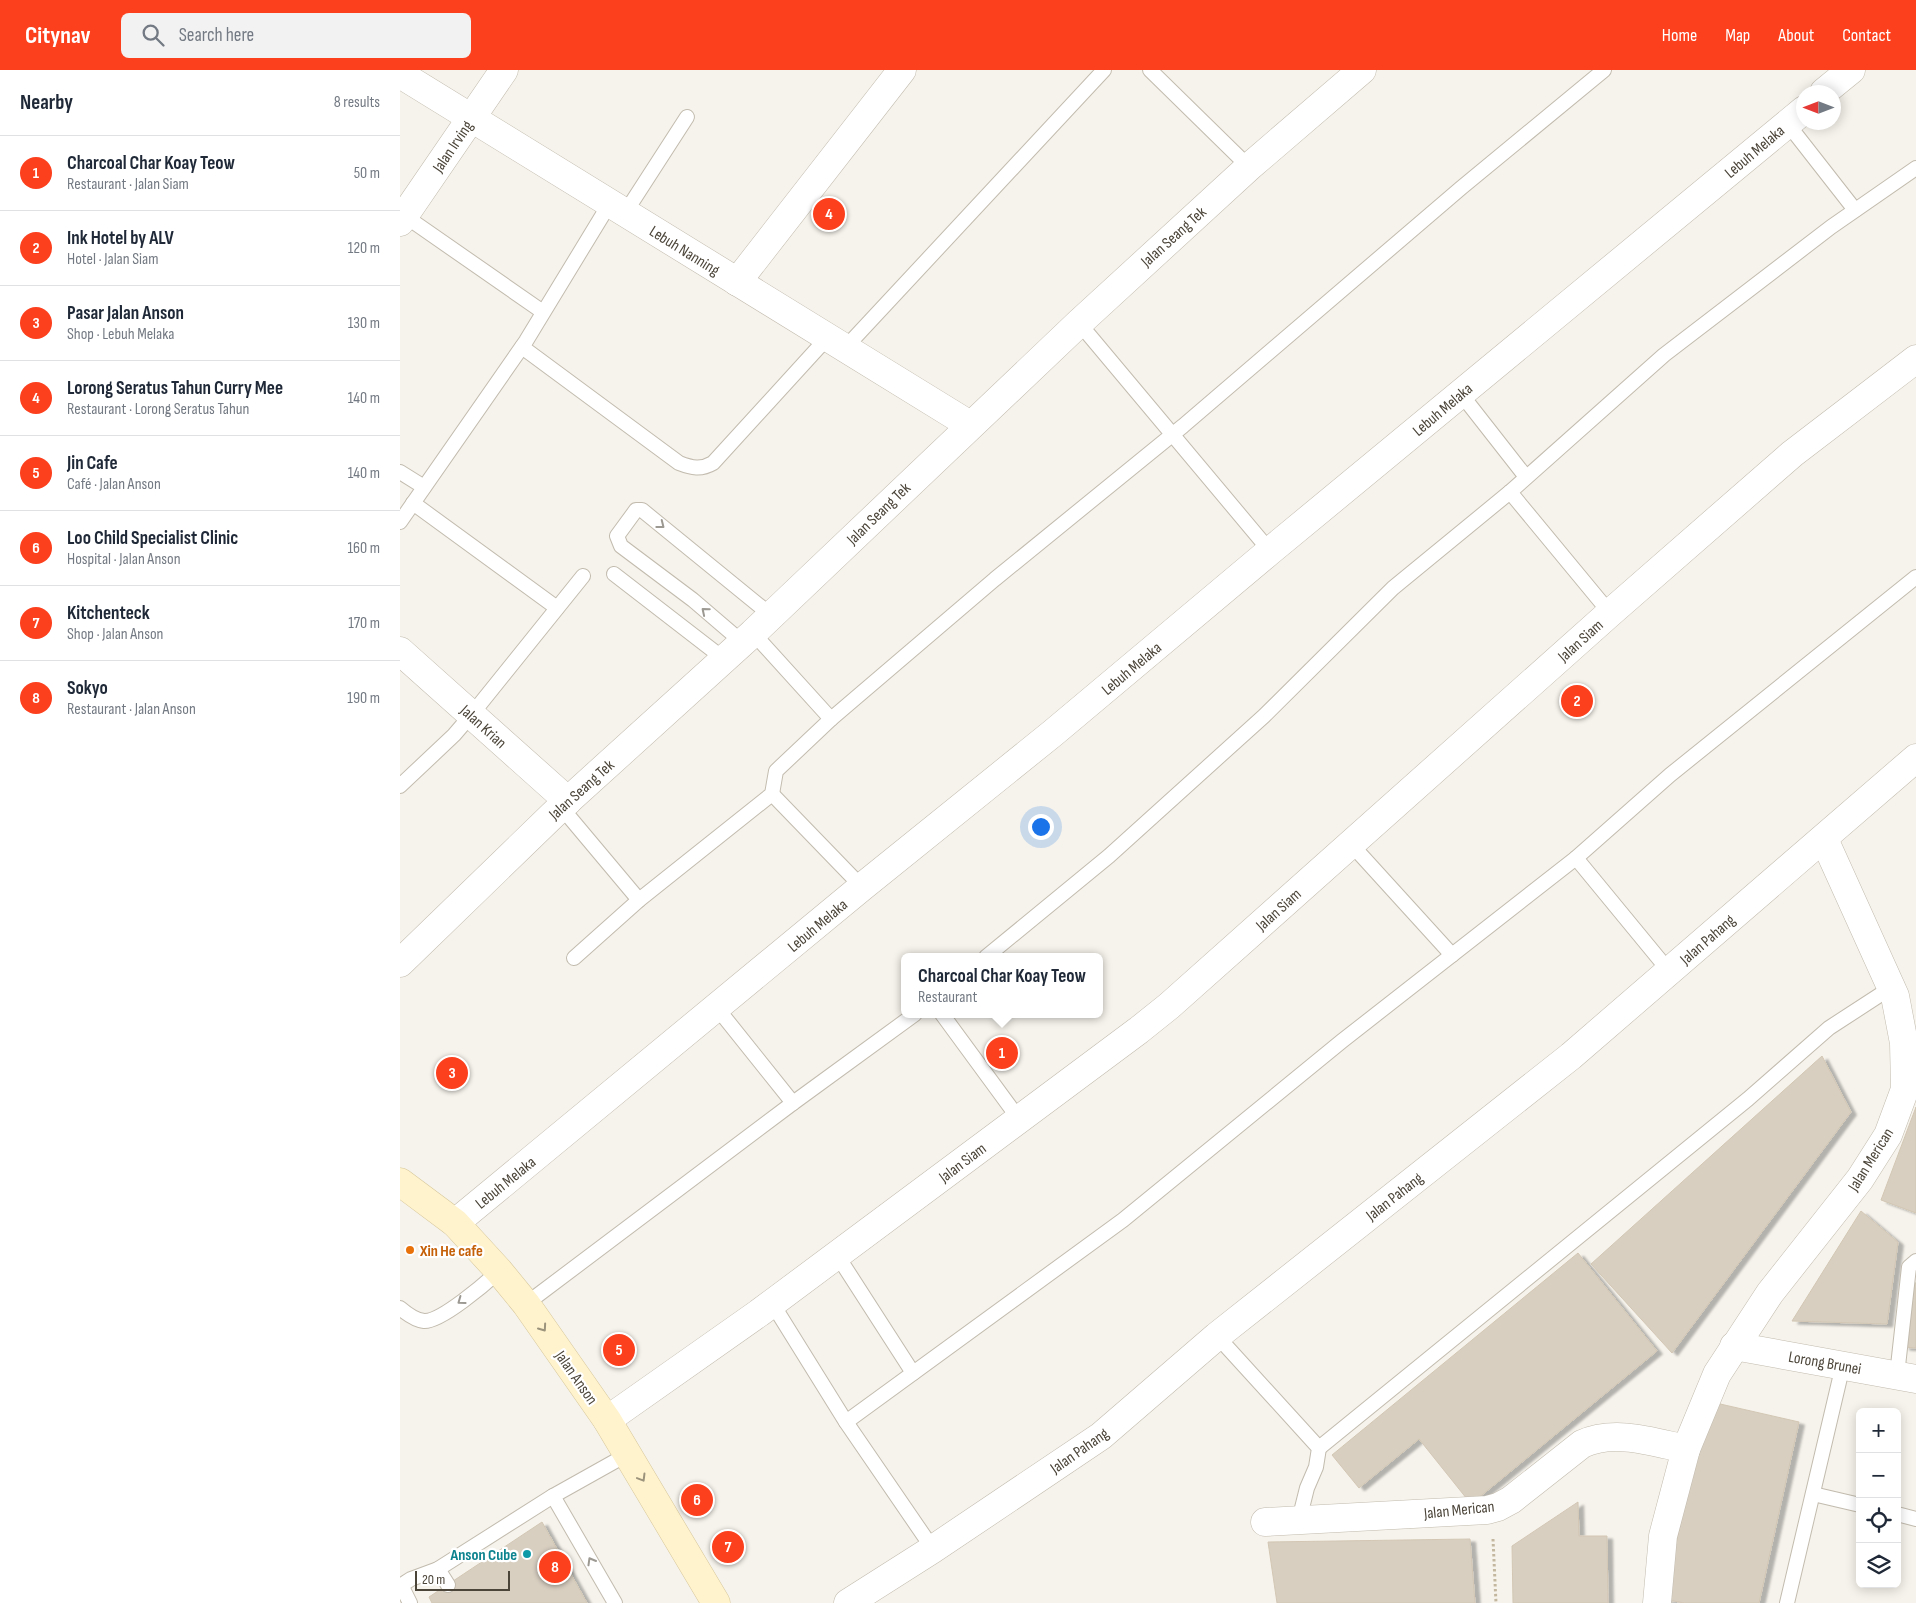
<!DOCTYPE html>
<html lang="en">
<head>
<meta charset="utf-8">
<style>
	body { margin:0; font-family:"Sofia Sans Condensed",sans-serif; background:#f2f2f3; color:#1f2937 }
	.controls { position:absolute; right:15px; bottom:15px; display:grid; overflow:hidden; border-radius:8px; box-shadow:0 2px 12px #0003 }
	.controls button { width:45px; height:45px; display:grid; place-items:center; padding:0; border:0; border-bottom:1px solid #e0e1e3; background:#fff; color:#1f2937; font:25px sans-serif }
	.compass { position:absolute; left:1396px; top:15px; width:45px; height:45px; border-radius:50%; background:#fff; box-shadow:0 2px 12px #0003; rotate:270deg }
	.scale { position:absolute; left:15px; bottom:12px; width:95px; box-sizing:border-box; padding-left:5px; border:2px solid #4b4439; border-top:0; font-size:14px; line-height:18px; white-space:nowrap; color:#4b4439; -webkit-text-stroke:4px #fff; paint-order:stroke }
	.you { position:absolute; left:640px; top:756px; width:18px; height:18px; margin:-12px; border:4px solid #fff; border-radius:50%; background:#1a73e8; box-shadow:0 0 0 8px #1a73e833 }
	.badge { display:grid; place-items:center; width:32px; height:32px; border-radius:50%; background:#fc3f1d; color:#fff; font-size:16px; font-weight:700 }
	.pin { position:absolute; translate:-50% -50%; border:2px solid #fff; box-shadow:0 1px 5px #0006 }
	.popup { position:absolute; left:501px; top:883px; width:202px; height:65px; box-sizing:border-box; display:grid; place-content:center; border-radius:8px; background:#fff; filter:drop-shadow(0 1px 4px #0005); font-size:16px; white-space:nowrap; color:#747a83 }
	.popup b { font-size:19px; color:#1f2937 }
	.popup::after { content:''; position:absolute; left:50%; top:100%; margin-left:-10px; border:10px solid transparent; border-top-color:#fff }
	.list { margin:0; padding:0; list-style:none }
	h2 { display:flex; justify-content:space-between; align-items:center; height:65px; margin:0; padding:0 20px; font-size:21px }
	h2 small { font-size:16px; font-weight:400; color:#747a83 }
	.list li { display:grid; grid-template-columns:32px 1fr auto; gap:15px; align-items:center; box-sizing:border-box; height:75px; padding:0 20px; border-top:1px solid #e0e1e3 }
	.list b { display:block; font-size:19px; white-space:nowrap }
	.list p { margin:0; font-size:16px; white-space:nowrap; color:#747a83 }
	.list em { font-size:16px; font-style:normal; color:#747a83 }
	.icon { flex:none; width:28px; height:28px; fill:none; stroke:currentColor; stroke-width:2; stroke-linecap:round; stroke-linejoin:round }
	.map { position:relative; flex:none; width:1516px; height:1533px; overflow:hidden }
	header { display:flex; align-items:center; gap:30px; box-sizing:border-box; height:70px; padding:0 25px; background:#fc3f1d; color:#fff }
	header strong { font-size:24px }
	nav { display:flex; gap:28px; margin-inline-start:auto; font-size:18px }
	.search { width:350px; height:45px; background:#f2f2f3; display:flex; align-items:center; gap:12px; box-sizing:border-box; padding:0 18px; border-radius:8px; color:#747a83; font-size:19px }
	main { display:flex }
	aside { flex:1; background:#fff }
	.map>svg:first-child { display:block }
	.building { fill:#d8cfc1; stroke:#d3c7b4; filter:url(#shadow) }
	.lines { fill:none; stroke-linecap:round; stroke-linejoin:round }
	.service-casing { stroke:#c2bbae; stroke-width:16 }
	.minor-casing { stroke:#c2bbae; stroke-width:29 }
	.secondary-casing { stroke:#d6c79b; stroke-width:29 }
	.path { stroke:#c4b79f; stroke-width:3; stroke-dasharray:2.5 2.5; stroke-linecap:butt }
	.service { stroke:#fff; stroke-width:14 }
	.minor { stroke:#fff; stroke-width:28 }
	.secondary { stroke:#fff3cd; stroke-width:28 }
	.oneway { stroke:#9c9892 }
	.oneway2 { stroke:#9c937c }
	.food-dot { fill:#e8710a; stroke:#fff; stroke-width:2 }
	.culture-dot { fill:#0f9aa8; stroke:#fff; stroke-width:2 }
	.labels { text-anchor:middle; stroke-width:4.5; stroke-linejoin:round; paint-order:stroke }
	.street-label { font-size:16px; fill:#4b4439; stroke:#fff }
	.food-label { font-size:16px; font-weight:bold; fill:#c56008; stroke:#fff; text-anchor:start }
	.culture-label { font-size:16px; font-weight:bold; fill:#0d838f; stroke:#fff; text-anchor:end }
</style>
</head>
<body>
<header>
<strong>Citynav</strong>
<div class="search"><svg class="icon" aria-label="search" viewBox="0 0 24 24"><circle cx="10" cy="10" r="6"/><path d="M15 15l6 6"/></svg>Search here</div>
<nav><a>Home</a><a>Map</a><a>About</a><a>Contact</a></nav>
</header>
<main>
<aside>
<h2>Nearby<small>8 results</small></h2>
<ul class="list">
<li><span class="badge">1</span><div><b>Charcoal Char Koay Teow</b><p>Restaurant · Jalan Siam</p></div><em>50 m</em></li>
<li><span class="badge">2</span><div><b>Ink Hotel by ALV</b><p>Hotel · Jalan Siam</p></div><em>120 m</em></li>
<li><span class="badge">3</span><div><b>Pasar Jalan Anson</b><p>Shop · Lebuh Melaka</p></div><em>130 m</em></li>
<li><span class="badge">4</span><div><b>Lorong Seratus Tahun Curry Mee</b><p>Restaurant · Lorong Seratus Tahun</p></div><em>140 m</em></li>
<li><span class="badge">5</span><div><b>Jin Cafe</b><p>Café · Jalan Anson</p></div><em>140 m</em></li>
<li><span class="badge">6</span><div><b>Loo Child Specialist Clinic</b><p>Hospital · Jalan Anson</p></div><em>160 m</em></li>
<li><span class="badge">7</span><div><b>Kitchenteck</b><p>Shop · Jalan Anson</p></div><em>170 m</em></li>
<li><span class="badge">8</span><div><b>Sokyo</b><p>Restaurant · Jalan Anson</p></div><em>190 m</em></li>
</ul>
</aside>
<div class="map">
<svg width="1516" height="1533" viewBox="0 0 1516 1533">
	<defs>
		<filter id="shadow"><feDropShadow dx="5.5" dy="3" stdDeviation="1" flood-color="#0004"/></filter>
	</defs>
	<rect width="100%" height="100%" fill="#f6f3ec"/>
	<!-- building -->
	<g class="building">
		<polygon points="1422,986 1451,1042 1272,1283 1191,1194"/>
		<polygon points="1516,1037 1516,1143 1481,1130"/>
		<polygon points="1461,1141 1498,1172 1487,1254 1392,1251"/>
		<polygon points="1178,1183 1257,1281 1071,1434 1019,1369 959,1418 932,1385"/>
		<polygon points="1510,1212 1516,1213 1516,1278 1504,1277"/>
		<polygon points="1307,1331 1399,1352 1359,1533 1284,1533 1264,1529"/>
		<polygon points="1178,1432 1179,1466 1207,1466 1208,1533 1113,1533 1112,1476"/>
		<polygon points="142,1452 187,1533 32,1533 29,1527"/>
		<polygon points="1070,1469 1075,1533 877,1533 868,1472"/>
	</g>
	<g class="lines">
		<defs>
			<g id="service">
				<polyline points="750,0 849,97"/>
				<polyline points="1387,53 1455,140"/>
				<polyline points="225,143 287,47"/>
				<polyline points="5,146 143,242"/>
				<polyline points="679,253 870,481"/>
				<path d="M122,277L279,393C292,398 301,400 313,393L428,267"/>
				<polyline points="445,278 704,0"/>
				<polyline points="1061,324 1126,407"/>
				<polyline points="0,402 24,417"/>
				<polyline points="1110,422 1210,543"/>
				<polyline points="13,433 157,538"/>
				<polyline points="0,452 126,271 210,133"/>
				<polyline points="214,504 324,589"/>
				<polyline points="353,563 431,649"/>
				<polyline points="342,572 293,530 221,476 217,466 236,440 242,440 372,546"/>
				<polyline points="0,716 54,665 72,644 183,506"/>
				<polyline points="372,724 462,817"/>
				<polyline points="161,737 239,830"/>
				<polyline points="951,774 1052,885"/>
				<polyline points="1176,788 1269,901"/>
				<polyline points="586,887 709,786 864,646 993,518 1110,422 1264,285 1431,157 1516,98"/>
				<polyline points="174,888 239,830 372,724 376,701 431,649 595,509 783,356 1061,118 1204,0"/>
				<polyline points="317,938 393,1033"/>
				<polyline points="542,944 619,1049"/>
				<polyline points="437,1185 513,1303"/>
				<polyline points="372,1233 446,1352 533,1479"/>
				<polyline points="126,1234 393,1033 515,944"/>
				<path d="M0,1238C7,1244 15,1250 24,1251C41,1252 86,1213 99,1201"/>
				<polyline points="817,1266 919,1378 916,1397 907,1418 899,1450"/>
				<polyline points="1497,1305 1509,1197 1516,1191"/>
				<polyline points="446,1352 723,1150 942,971 1176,788 1270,705 1516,507"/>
				<polyline points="919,1378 1348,1029 1429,958 1492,917"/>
				<polyline points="1413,1424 1460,1435"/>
				<polyline points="153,1426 215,1533"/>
				<polyline points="1497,1444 1516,1449"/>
				<polyline points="38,1499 48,1515"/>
				<polyline points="1,1515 10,1533"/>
				<polyline points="0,1516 11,1509 38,1499 153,1426 228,1384"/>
				<polyline points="1387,1533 1443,1295"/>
			</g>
			<g id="minor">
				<polyline points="0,4 570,355"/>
				<polyline points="1424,22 1451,0"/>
				<polyline points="0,152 104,0"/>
				<polyline points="337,212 502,0"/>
				<polyline points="0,581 168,731"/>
				<polyline points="0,893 161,737 353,563 679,253 849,97 962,0"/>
				<polyline points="55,1153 462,817 653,663 870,481 1404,40"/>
				<polyline points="1334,1276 1516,1309"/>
				<polyline points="207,1350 359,1243 739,960 769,936 1210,543 1392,384 1516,289"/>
				<path d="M865,1452L1087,1440L1098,1437L1111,1430L1182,1374C1215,1359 1253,1372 1286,1379"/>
				<polyline points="448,1533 533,1479 701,1366 817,1266 1171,986 1516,688"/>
				<polyline points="1257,1533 1263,1466 1286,1379 1317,1304 1370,1223 1460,1109 1488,1065 1505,1019 1504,973 1495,926 1424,769"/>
			</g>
			<polyline id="secondary" points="0,1112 55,1153 99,1201 126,1234 207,1350 316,1533"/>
		</defs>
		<!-- service casing -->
		<use href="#service" class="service-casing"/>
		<!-- minor casing -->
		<use href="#minor" class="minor-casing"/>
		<!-- secondary casing -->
		<use href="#secondary" class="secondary-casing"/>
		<!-- path -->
		<polyline class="path" points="1093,1469 1096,1533"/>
		<!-- service -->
		<use href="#service" class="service"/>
		<!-- minor -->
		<use href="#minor" class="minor"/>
		<!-- secondary -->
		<use href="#secondary" class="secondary"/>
	</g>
	<!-- one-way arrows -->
	<defs><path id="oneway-chevron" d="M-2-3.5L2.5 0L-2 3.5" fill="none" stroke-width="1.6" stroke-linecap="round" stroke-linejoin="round" transform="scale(1.25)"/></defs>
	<g class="oneway">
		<use href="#oneway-chevron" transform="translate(261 455) rotate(38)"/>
		<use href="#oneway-chevron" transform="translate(305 541) rotate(-140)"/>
		<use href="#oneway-chevron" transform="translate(61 1231) rotate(144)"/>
		<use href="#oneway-chevron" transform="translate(191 1491) rotate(-120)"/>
	</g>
	<g class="oneway2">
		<use href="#oneway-chevron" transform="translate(143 1258) rotate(55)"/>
		<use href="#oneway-chevron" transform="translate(242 1408) rotate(59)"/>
	</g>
	<!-- markers -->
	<circle class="food-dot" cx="10" cy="1180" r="5"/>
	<circle class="culture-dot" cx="127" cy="1484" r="5"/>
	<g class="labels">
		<!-- street labels -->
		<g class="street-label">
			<text transform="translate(52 76) rotate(-56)" y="6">Jalan Irving</text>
			<text transform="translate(1354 81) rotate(-40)" y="6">Lebuh Melaka</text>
			<text transform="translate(773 166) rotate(-42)" y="6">Jalan Seang Tek</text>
			<text transform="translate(285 180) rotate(32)" y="6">Lebuh Nanning</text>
			<text transform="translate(1042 339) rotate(-40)" y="6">Lebuh Melaka</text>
			<text transform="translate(478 443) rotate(-44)" y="6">Jalan Seang Tek</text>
			<text transform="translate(1180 570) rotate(-42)" y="6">Jalan Siam</text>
			<text transform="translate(731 598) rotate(-40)" y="6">Lebuh Melaka</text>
			<text transform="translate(84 656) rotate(42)" y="6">Jalan Krian</text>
			<text transform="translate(181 719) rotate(-42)" y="6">Jalan Seang Tek</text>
			<text transform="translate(878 839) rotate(-42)" y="6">Jalan Siam</text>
			<text transform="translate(417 855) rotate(-40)" y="6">Lebuh Melaka</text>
			<text transform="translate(1307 869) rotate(-41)" y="6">Jalan Pahang</text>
			<text transform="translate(1470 1089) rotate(-58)" y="6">Jalan Merican</text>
			<text transform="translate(562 1092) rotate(-37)" y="6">Jalan Siam</text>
			<text transform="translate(105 1112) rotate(-39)" y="6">Lebuh Melaka</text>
			<text transform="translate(994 1126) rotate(-38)" y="6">Jalan Pahang</text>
			<text transform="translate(1425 1292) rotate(10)" y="6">Lorong Brunei</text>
			<text transform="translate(177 1307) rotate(55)" y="6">Jalan Anson</text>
			<text transform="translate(679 1380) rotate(-35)" y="6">Jalan Pahang</text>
			<text transform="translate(1059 1439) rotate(-6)" y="6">Jalan Merican</text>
		</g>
		<!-- food labels -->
		<g class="food-label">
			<text x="20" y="1186">Xin He cafe</text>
		</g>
		<!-- culture labels -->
		<g class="culture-label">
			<text x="117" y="1490">Anson Cube</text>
		</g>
	</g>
</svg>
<div class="controls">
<button>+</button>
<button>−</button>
<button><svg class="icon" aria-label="locate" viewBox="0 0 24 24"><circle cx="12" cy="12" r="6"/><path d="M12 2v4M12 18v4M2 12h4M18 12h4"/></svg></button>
<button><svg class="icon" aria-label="layers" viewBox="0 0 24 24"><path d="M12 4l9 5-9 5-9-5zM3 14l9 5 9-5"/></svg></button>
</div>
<svg class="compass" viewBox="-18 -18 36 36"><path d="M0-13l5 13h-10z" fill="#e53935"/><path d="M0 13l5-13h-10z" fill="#747a83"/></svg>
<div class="scale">20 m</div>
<div class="you"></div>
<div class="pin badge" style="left:602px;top:983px">1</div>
<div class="popup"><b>Charcoal Char Koay Teow</b>Restaurant</div>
<div class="pin badge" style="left:1177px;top:631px">2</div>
<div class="pin badge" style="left:52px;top:1003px">3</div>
<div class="pin badge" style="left:429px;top:144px">4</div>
<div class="pin badge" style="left:219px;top:1280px">5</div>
<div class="pin badge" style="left:297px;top:1430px">6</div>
<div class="pin badge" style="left:328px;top:1477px">7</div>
<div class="pin badge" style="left:155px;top:1497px">8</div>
</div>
</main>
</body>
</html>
